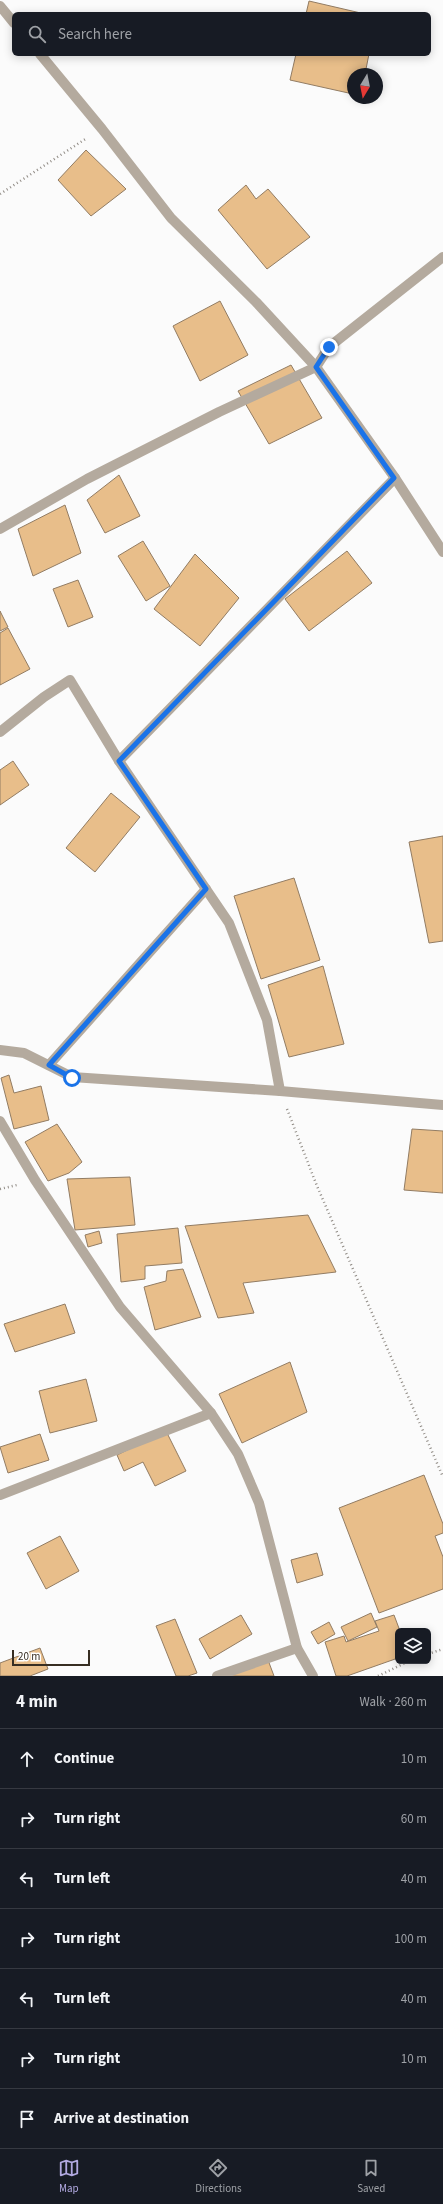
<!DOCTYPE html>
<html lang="en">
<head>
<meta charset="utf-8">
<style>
	body { margin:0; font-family:"Source Sans 3",sans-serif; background:#242831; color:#f1f3f6 }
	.controls { position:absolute; right:12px; bottom:12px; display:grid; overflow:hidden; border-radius:6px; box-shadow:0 2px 10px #0003 }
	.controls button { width:36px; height:36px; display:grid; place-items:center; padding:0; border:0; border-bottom:1px solid #363941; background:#171b24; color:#f1f3f6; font:20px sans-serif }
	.compass { position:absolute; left:347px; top:68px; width:36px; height:36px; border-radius:50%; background:#171b24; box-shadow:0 2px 10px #0003; rotate:190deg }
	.scale { position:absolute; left:12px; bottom:10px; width:78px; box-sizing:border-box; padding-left:4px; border:2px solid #372e23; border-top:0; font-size:11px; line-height:14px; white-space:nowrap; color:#372e23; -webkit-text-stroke:3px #fff; paint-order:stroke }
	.stop { position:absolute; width:12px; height:12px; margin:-9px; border:3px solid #1a73e8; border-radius:50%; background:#fff }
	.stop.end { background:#1a73e8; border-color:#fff; box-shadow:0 1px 4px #0008 }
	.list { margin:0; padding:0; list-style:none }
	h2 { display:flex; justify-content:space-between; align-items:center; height:52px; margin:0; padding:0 16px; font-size:17px }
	h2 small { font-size:13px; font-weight:400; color:#9ea1a6 }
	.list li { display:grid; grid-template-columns:26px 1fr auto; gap:12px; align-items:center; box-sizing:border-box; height:60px; padding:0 16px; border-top:1px solid #363941 }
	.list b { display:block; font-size:15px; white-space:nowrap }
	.list em { font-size:13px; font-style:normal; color:#9ea1a6 }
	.icon { flex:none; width:22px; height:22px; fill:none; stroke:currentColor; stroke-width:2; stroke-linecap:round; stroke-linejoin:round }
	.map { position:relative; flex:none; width:443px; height:1676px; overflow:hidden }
	.search { position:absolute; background:#171b24; box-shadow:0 2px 10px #0003; left:12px; right:12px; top:12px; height:44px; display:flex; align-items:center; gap:10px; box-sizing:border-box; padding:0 14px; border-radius:6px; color:#9ea1a6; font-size:15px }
	.sheet { height:472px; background:#171b24 }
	nav { display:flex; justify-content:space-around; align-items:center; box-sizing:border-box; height:56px; border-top:1px solid #363941; background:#171b24; font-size:11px; color:#9ea1a6 }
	nav a { display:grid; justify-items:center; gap:2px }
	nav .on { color:#b2a9e1 }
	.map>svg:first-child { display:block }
	.building { fill:#e8be8a; stroke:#927c63 }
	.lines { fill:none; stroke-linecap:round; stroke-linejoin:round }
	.path { stroke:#928d87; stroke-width:2.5; stroke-dasharray:1 3; stroke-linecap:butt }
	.minor { stroke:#b4aa9e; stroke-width:10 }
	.route { stroke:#1a73e8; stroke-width:5 }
</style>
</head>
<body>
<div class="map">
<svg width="443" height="1676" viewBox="0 0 443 1676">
	<rect width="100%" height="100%" fill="#fbfbfb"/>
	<!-- building -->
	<g class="building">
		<polygon points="309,1 365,14 306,14"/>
		<polygon points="296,54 369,54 365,74 353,74 353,94 290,80"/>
		<polygon points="86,150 126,189 91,216 58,180"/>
		<polygon points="246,185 256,199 268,189 310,237 267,269 218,210"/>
		<polygon points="220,301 248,355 200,381 173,326"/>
		<polygon points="291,365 322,418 269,444 238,391"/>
		<polygon points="119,475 140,516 105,533 87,500"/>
		<polygon points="65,505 81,553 33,576 18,529"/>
		<polygon points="143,541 170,586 146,601 118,556"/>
		<polygon points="347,551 372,583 309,631 285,599"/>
		<polygon points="195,554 239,598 200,646 154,609"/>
		<polygon points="78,580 93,617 68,627 53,589"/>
		<polygon points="0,611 8,627 0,631"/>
		<polygon points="8,628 30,669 0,685 0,633"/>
		<polygon points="13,761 29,785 0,805 0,770"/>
		<polygon points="111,793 140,817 95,872 66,848"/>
		<polygon points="443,836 443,941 429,943 409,842"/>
		<polygon points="294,878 320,960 261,979 234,896"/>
		<polygon points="323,966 344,1044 289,1057 268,985"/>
		<polygon points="9,1075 14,1093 41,1086 49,1120 14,1129 1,1078"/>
		<polygon points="57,1124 82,1162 69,1173 48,1181 25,1142"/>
		<polygon points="412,1129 443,1131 443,1193 404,1190"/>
		<polygon points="130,1177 135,1225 75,1230 67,1179"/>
		<polygon points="308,1215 336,1272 243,1283 254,1313 218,1318 185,1226"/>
		<polygon points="178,1228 182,1263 145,1266 145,1279 121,1282 117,1234"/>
		<polygon points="99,1231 102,1243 88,1247 85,1235"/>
		<polygon points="183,1269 201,1317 155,1330 144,1287 166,1281 167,1271"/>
		<polygon points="65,1304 75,1333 15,1352 4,1324"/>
		<polygon points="290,1362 307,1412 242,1443 219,1394"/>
		<polygon points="86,1379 97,1421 50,1433 39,1391"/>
		<polygon points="166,1431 186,1471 155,1486 143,1462 124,1471 117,1455"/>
		<polygon points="40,1434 49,1460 8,1473 0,1447"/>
		<polygon points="424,1475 443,1524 443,1533 435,1536 443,1557 443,1589 379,1613 339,1508"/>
		<polygon points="60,1536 79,1571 46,1589 27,1553"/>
		<polygon points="317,1553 323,1575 297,1583 291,1560"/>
		<polygon points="371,1613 377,1627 348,1641 341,1627"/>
		<polygon points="241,1615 252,1634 210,1659 199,1639"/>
		<polygon points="394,1615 400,1631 398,1631 398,1658 347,1676 336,1676 325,1642 344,1636 346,1642 379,1631 375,1621"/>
		<polygon points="175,1619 197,1673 188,1676 176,1676 156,1626"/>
		<polygon points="329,1622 335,1634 318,1644 311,1632"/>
		<polygon points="40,1648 48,1669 30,1676 0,1676 0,1663"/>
		<polygon points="268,1660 274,1676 225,1676"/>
	</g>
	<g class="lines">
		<!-- path -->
		<g class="path">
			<polyline points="0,194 87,138"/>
			<polyline points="287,1109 317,1186 443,1477"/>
			<polyline points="0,1189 17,1185"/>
			<polyline points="428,1654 443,1649"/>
			<polyline points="378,1676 409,1661"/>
		</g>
		<!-- minor -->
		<g class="minor">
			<polyline points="0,6 14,23"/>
			<polyline points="40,54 102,129 171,218 256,302 316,367 395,478 443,552"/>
			<polyline points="0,529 87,479 219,412 316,367 329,347 443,257"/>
			<polyline points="0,732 44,697 70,680 119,761 229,923 267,1020 280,1091"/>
			<polyline points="119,761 395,478"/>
			<polyline points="0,1050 24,1053 72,1077 280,1091 443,1105"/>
			<polyline points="49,1065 206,889"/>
			<polyline points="0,1121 35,1180 120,1307 211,1413 238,1454 259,1503 297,1648 313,1676"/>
			<polyline points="0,1495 211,1413"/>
			<polyline points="217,1676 297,1648"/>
		</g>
	</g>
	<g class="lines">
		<!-- route -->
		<polyline class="route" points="72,1078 49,1065 206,889 119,761 394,478 316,367 329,347"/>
	</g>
</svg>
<div class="controls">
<button><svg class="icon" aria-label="layers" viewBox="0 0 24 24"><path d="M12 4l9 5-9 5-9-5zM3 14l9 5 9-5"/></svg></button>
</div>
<svg class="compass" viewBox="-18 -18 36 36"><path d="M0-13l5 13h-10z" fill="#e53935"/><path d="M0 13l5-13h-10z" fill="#9ea1a6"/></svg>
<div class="scale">20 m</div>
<div class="stop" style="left:72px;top:1078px"></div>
<div class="stop end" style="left:329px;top:347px"></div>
<div class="search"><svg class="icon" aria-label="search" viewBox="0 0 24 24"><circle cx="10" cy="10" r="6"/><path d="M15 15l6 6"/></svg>Search here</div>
</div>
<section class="sheet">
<h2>4 min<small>Walk · 260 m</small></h2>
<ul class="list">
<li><svg class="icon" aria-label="ahead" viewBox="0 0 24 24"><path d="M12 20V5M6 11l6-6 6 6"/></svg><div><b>Continue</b></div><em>10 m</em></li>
<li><svg class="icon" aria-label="right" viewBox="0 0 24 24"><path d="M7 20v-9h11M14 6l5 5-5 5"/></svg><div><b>Turn right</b></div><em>60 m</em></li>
<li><svg class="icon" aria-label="left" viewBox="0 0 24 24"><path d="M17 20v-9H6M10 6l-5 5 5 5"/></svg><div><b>Turn left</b></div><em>40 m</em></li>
<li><svg class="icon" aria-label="right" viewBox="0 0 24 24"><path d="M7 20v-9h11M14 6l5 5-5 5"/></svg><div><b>Turn right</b></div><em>100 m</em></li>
<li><svg class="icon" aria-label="left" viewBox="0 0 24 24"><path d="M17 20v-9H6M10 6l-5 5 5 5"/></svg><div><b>Turn left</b></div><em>40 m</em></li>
<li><svg class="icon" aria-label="right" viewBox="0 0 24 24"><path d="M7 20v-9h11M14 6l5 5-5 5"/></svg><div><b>Turn right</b></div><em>10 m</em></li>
<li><svg class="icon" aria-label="arrive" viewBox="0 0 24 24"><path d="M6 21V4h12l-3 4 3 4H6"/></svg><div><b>Arrive at destination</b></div></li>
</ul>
</section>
<nav>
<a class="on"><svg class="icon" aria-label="map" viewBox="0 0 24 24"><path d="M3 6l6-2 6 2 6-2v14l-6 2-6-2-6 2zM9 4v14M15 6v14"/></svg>Map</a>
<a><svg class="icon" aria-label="directions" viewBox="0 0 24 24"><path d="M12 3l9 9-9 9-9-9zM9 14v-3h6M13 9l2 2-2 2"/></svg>Directions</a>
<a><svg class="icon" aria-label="saved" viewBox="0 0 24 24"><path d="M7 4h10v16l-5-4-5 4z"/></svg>Saved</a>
</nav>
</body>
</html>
